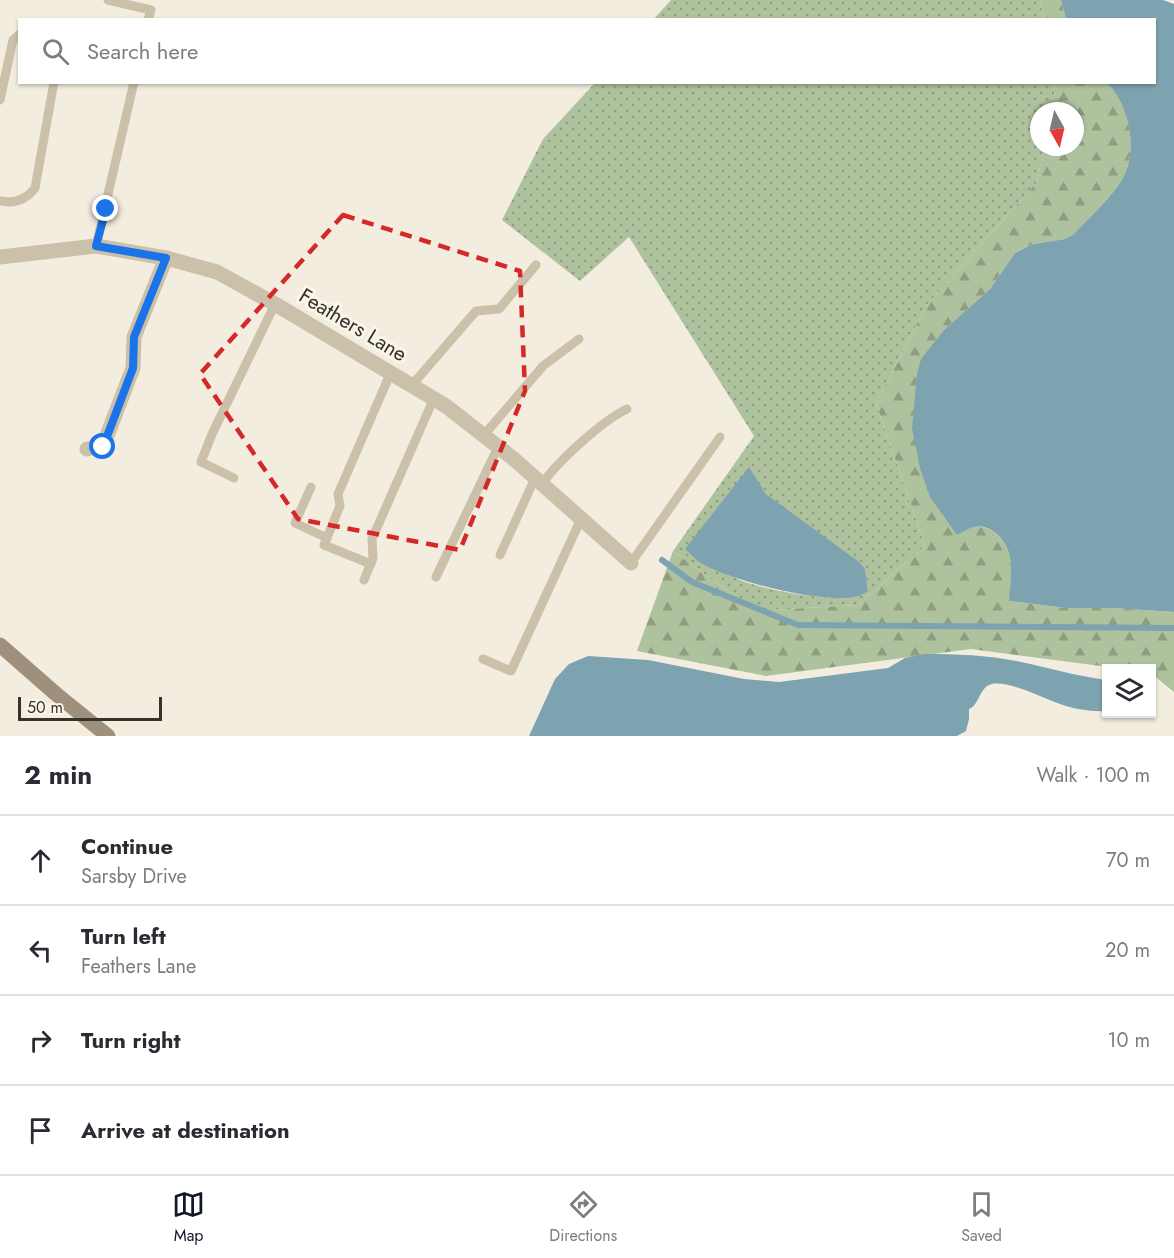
<!DOCTYPE html>
<html lang="en">
<head>
<meta charset="utf-8">
<style>
	body { margin:0; font-family:Jost,sans-serif; background:#f2f2f3; color:#2b2b33 }
	.controls { position:absolute; right:18px; bottom:18px; display:grid; overflow:hidden; border-radius:0px; box-shadow:0 2px 4px #0004 }
	.controls button { width:54px; height:54px; display:grid; place-items:center; padding:0; border:0; border-bottom:2px solid #e1e1e2; background:#fff; color:#2b2b33; font:30px sans-serif }
	.compass { position:absolute; left:1030px; top:102px; width:54px; height:54px; border-radius:50%; background:#fff; box-shadow:0 2px 4px #0004; rotate:172deg }
	.scale { position:absolute; left:18px; bottom:15px; width:144px; box-sizing:border-box; padding-left:6px; border:3px solid #39322a; border-top:0; font-size:16px; line-height:21px; white-space:nowrap; color:#39322a; -webkit-text-stroke:4px #faf6eb; paint-order:stroke }
	.stop { position:absolute; width:18px; height:18px; margin:-14px; border:4px solid #1a73e8; border-radius:50%; background:#fff }
	.stop.end { background:#1a73e8; border-color:#fff; box-shadow:0 2px 6px #0008 }
	.list { margin:0; padding:0; list-style:none }
	h2 { display:flex; justify-content:space-between; align-items:center; height:78px; margin:0; padding:0 24px; font-size:26px }
	h2 small { font-size:20px; font-weight:400; color:#7c7c81 }
	.list li { display:grid; grid-template-columns:39px 1fr auto; gap:18px; align-items:center; box-sizing:border-box; height:90px; padding:0 24px; border-top:2px solid #e1e1e2 }
	.list b { display:block; font-size:22px; white-space:nowrap }
	.list p { margin:0; font-size:20px; white-space:nowrap; color:#7c7c81 }
	.list em { font-size:20px; font-style:normal; color:#7c7c81 }
	.icon { flex:none; width:33px; height:33px; fill:none; stroke:currentColor; stroke-width:2; stroke-linecap:round; stroke-linejoin:round }
	.map { position:relative; flex:none; width:1174px; height:736px; overflow:hidden }
	.search { position:absolute; background:#fff; box-shadow:0 2px 4px #0004; left:18px; right:18px; top:18px; height:66px; display:flex; align-items:center; gap:15px; box-sizing:border-box; padding:0 21px; border-radius:0px; color:#7c7c81; font-size:22px }
	.sheet { height:438px; background:#fff }
	nav { display:flex; justify-content:space-around; align-items:center; box-sizing:border-box; height:84px; border-top:2px solid #e1e1e2; background:#fff; font-size:16px; color:#7c7c81 }
	nav a { display:grid; justify-items:center; gap:3px }
	nav .on { color:#111827 }
	.map>svg:first-child { display:block }
	.grass { fill:url(#grass-dots); fill-rule:evenodd }
	.forest { fill:url(#forest-firs) }
	.water { fill:#7ea3b0 }
	.lines { fill:none; stroke-linecap:round; stroke-linejoin:round }
	.stream { stroke:#7ea3b0; stroke-width:6 }
	.service { stroke:#cbc0aa; stroke-width:9 }
	.minor { stroke:#cbc0aa; stroke-width:15 }
	.secondary { stroke:#9f907c; stroke-width:15 }
	.route { stroke:#1a73e8; stroke-width:8 }
	.marked { fill:none; stroke:#d62828; stroke-width:4.5; stroke-dasharray:12 8; stroke-linejoin:round }
	.labels { text-anchor:middle; stroke-width:6; stroke-linejoin:round; paint-order:stroke }
	.street-label { font-size:21px; fill:#39322a; stroke:#faf6eb }
</style>
</head>
<body>
<div class="map">
<svg width="1174" height="736" viewBox="0 0 1174 736">
	<defs>
		<pattern id="grass-dots" width="8" height="8" patternUnits="userSpaceOnUse" patternTransform="scale(1.5)"><rect width="8" height="8" fill="#afc29e"/><path d="M2 2h.1M6 6h.1" fill="none" stroke="#8f9e81" stroke-width="1.8" stroke-linecap="round"/></pattern>
		<pattern id="forest-firs" width="22" height="20" patternUnits="userSpaceOnUse" patternTransform="scale(1.5)"><rect width="22" height="20" fill="#afc29e"/><path d="M5 1l3.5 6h-7zM16 11l3.5 6h-7z" fill="#8f9e81"/></pattern>
	</defs>
	<rect width="100%" height="100%" fill="#f3eddf"/>
	<!-- grass -->
	<g class="grass">
		<polygon points="671,0 1040,0 1044,19 653,20"/>
		<path d="M595,83H1054L1055,91L1051,111H1039V147H1044L1037,182L926,306L876,403L925,546L858,605L755,611L673,551L754,436L629,237L580,281L502,220L543,139ZM749,468L766,494L865,570L868,591C850,608 760,589 738,579C720,571 703,559 686,549Z"/>
	</g>
	<!-- forest -->
	<g class="forest">
		<polygon points="1040,0 1061,0 1066,19 1044,19"/>
		<path d="M1108,82C1131,109 1140,156 1118,186C1105,203 1088,219 1074,234L1065,239L1033,244L1015,253L990,289L945,329L917,374V385L957,535C962,532 968,528 974,527C992,524 1008,542 1010,558C1012,572 1010,587 1010,601L1066,608H1110L1174,612V692L1152,674V668H1116L971,649L766,676L637,651L673,551L755,611L858,605L925,546L876,403L926,306L1037,182L1044,147H1075V111H1051L1055,91L1054,83Z"/>
	</g>
	<!-- water -->
	<g class="water">
		<path d="M1061,0H1163L1174,4V612L1111,608H1066L1009,601C1010,587 1012,571 1010,558C1008,542 992,523 974,527C968,528 962,533 957,535L930,497L920,468L912,428L917,374L921,359L945,329L990,289L1015,253L1033,244L1065,239L1074,234C1088,219 1105,203 1118,186C1140,156 1131,109 1108,83L1154,82V20L1066,19Z"/>
		<path d="M749,467L766,494L859,562L865,569L868,591C845,613 725,579 699,562C694,558 690,553 685,549Z"/>
		<path d="M924,654C957,654 989,655 1021,662C1049,668 1077,676 1106,680V711C1093,712 1073,709 1060,704C1044,699 1006,678 989,685C979,690 979,705 969,709V719L966,731L957,736H529L555,679L569,664L588,656L648,660L744,679L779,682L888,668L905,658Z"/>
	</g>
	<g class="lines">
		<!-- stream -->
		<polyline class="stream" points="662,560 692,582 798,625 1174,628"/>
		<!-- service -->
		<g class="service">
			<polyline points="108,0 151,10 148,20"/>
			<polyline points="0,100 13,40 20,34"/>
			<path d="M0,201C15,204 26,200 35,188L54,82"/>
			<polyline points="96,246 134,82"/>
			<polyline points="412,385 476,311 499,309 536,265"/>
			<polyline points="484,435 543,366 579,339"/>
			<polyline points="234,478 201,462 212,434 275,304"/>
			<path d="M542,484C558,461 602,421 627,409"/>
			<polyline points="311,487 295,523 327,538"/>
			<polyline points="500,555 535,478"/>
			<polyline points="631,563 720,437"/>
			<polyline points="371,564 324,545 340,506 338,494 391,372"/>
			<polyline points="436,577 498,447"/>
			<polyline points="364,580 373,558 372,539 434,398"/>
			<polyline points="483,659 511,671 581,519"/>
		</g>
		<!-- minor -->
		<g class="minor">
			<polyline points="0,257 96,246 166,258 217,272 275,304 446,406 515,460 631,563"/>
			<polyline points="87,449 103,446 133,368 134,337 166,258"/>
		</g>
		<!-- secondary -->
		<polyline class="secondary" points="0,645 56,694 108,736"/>
	</g>
	<g class="lines">
		<!-- route -->
		<polyline class="route" points="103,447 133,368 134,337 166,258 96,246 106,209"/>
	</g>
	<!-- marked area -->
	<path class="marked" d="M343,215L520,271L525,391L460,550L298,519L200,374Z"/>
	<g class="labels">
		<!-- street labels -->
		<g class="street-label">
			<text transform="translate(353 325) rotate(31)" y="7">Feathers Lane</text>
		</g>
	</g>
</svg>
<div class="controls">
<button><svg class="icon" aria-label="layers" viewBox="0 0 24 24"><path d="M12 4l9 5-9 5-9-5zM3 14l9 5 9-5"/></svg></button>
</div>
<svg class="compass" viewBox="-18 -18 36 36"><path d="M0-13l5 13h-10z" fill="#e53935"/><path d="M0 13l5-13h-10z" fill="#7c7c81"/></svg>
<div class="scale">50 m</div>
<div class="stop" style="left:103px;top:447px"></div>
<div class="stop end" style="left:106px;top:209px"></div>
<div class="search"><svg class="icon" aria-label="search" viewBox="0 0 24 24"><circle cx="10" cy="10" r="6"/><path d="M15 15l6 6"/></svg>Search here</div>
</div>
<section class="sheet">
<h2>2 min<small>Walk · 100 m</small></h2>
<ul class="list">
<li><svg class="icon" aria-label="ahead" viewBox="0 0 24 24"><path d="M12 20V5M6 11l6-6 6 6"/></svg><div><b>Continue</b><p>Sarsby Drive</p></div><em>70 m</em></li>
<li><svg class="icon" aria-label="left" viewBox="0 0 24 24"><path d="M17 20v-9H6M10 6l-5 5 5 5"/></svg><div><b>Turn left</b><p>Feathers Lane</p></div><em>20 m</em></li>
<li><svg class="icon" aria-label="right" viewBox="0 0 24 24"><path d="M7 20v-9h11M14 6l5 5-5 5"/></svg><div><b>Turn right</b></div><em>10 m</em></li>
<li><svg class="icon" aria-label="arrive" viewBox="0 0 24 24"><path d="M6 21V4h12l-3 4 3 4H6"/></svg><div><b>Arrive at destination</b></div></li>
</ul>
</section>
<nav>
<a class="on"><svg class="icon" aria-label="map" viewBox="0 0 24 24"><path d="M3 6l6-2 6 2 6-2v14l-6 2-6-2-6 2zM9 4v14M15 6v14"/></svg>Map</a>
<a><svg class="icon" aria-label="directions" viewBox="0 0 24 24"><path d="M12 3l9 9-9 9-9-9zM9 14v-3h6M13 9l2 2-2 2"/></svg>Directions</a>
<a><svg class="icon" aria-label="saved" viewBox="0 0 24 24"><path d="M7 4h10v16l-5-4-5 4z"/></svg>Saved</a>
</nav>
</body>
</html>
